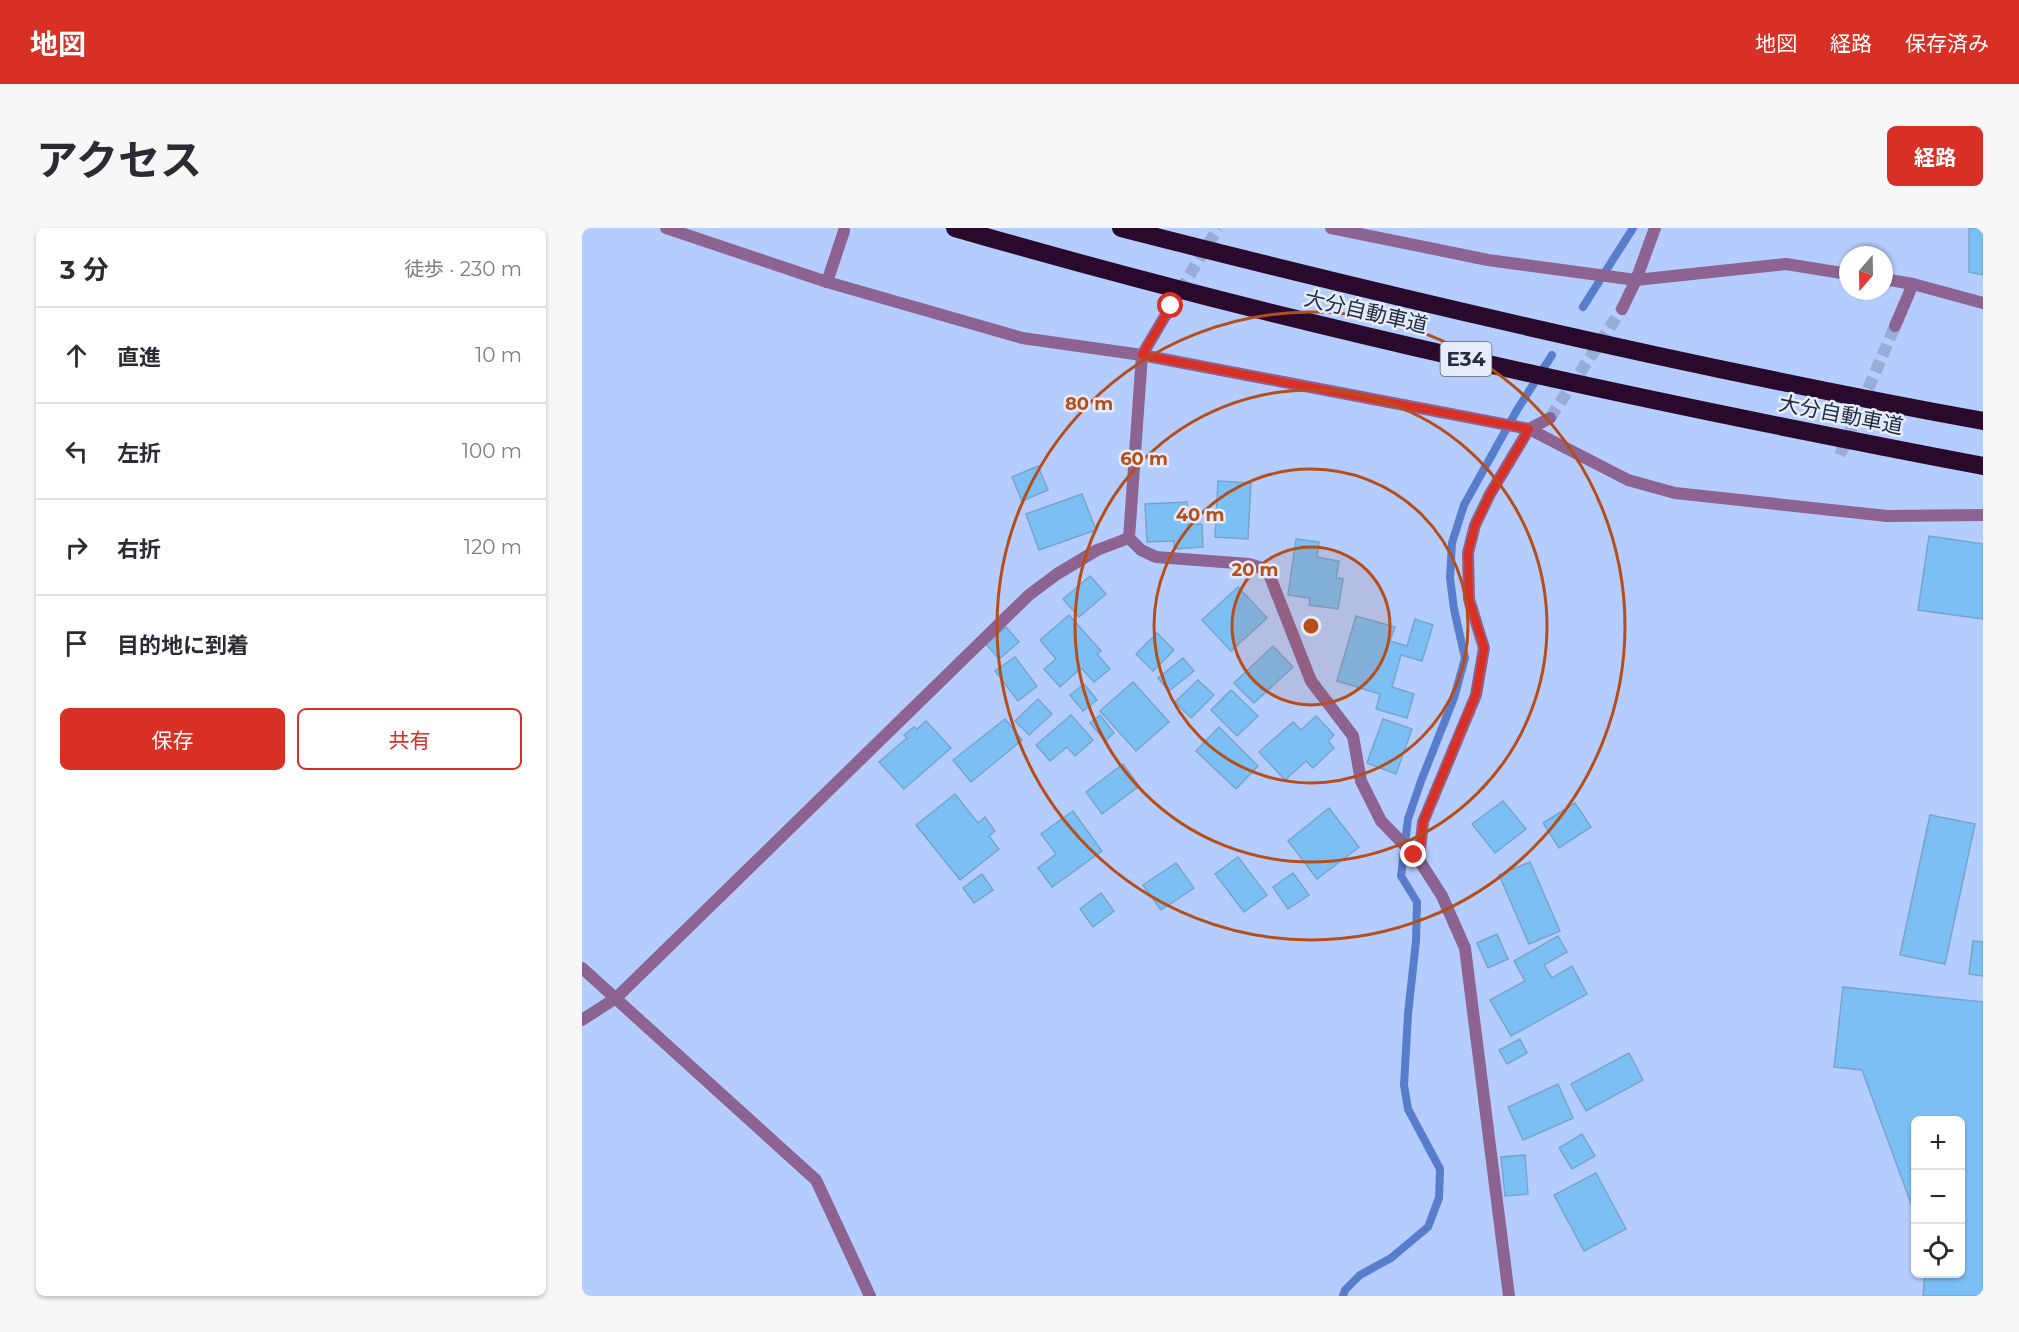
<!DOCTYPE html>
<html lang="ja">
<head>
<meta charset="utf-8">
<style>
	body { margin:0; font-family:Montserrat,"Noto Sans JP",sans-serif; background:#f7f7f7; color:#2b2b33 }
	.controls { position:absolute; right:18px; bottom:18px; display:grid; overflow:hidden; border-radius:9px; box-shadow:0 2px 4px #0004 }
	.controls button { width:54px; height:54px; display:grid; place-items:center; padding:0; border:0; border-bottom:2px solid #e1e1e2; background:#fff; color:#2b2b33; font:30px sans-serif }
	.compass { position:absolute; left:1257px; top:18px; width:54px; height:54px; border-radius:50%; background:#fff; box-shadow:0 2px 4px #0004; rotate:200deg }
	.stop { position:absolute; width:18px; height:18px; margin:-14px; border:4px solid #d93025; border-radius:50%; background:#fff }
	.stop.end { background:#d93025; border-color:#fff; box-shadow:0 2px 6px #0008 }
	.list { margin:0; padding:0; list-style:none }
	h2 { display:flex; justify-content:space-between; align-items:center; height:78px; margin:0; padding:0 24px; font-size:26px }
	h2 small { font-size:20px; font-weight:400; color:#7c7c81 }
	.list li { display:grid; grid-template-columns:39px 1fr auto; gap:18px; align-items:center; box-sizing:border-box; height:96px; padding:0 24px; border-top:2px solid #e1e1e2 }
	.list b { display:block; font-size:22px; white-space:nowrap }
	.list em { font-size:20px; font-style:normal; color:#7c7c81 }
	.actions { display:flex; gap:12px; padding:18px 24px }
	.actions a { flex:1; padding:14px 0; border:2px solid #d93025; border-radius:9px; text-align:center; font-size:21px; color:#d93025 }
	.actions .main { background:#d93025; color:#fff }
	.icon { flex:none; width:33px; height:33px; fill:none; stroke:currentColor; stroke-width:2; stroke-linecap:round; stroke-linejoin:round }
	.map { position:relative; flex:none; width:1401px; height:1068px; overflow:hidden; border-radius:9px }
	header { display:flex; align-items:center; gap:36px; box-sizing:border-box; height:84px; padding:0 30px; background:#d93025; color:#fff }
	header strong { font-size:28px }
	nav { display:flex; gap:33px; margin-inline-start:auto; font-size:21px }
	.intro { display:flex; align-items:center; justify-content:space-between; box-sizing:border-box; height:144px; padding:0 36px }
	h1 { margin:0; font-size:42px }
	.button { padding:15px 27px; border-radius:9px; background:#d93025; color:#fff; font-size:21px; font-weight:700 }
	main { display:flex; gap:36px; padding:0 36px }
	aside { flex:1; background:#fff; border-radius:9px; box-shadow:0 2px 4px #0004 }
	.map>svg:first-child { display:block }
	.lines { fill:none; stroke-linecap:round; stroke-linejoin:round }
	.stream { stroke:#587dcc; stroke-width:8 }
	.building { fill:#7cbff4; stroke:#77a5ca; stroke-width:1.5 }
	.minor-tunnel { stroke:#97add8; stroke-width:12; stroke-dasharray:12 6; stroke-linecap:butt }
	.minor { stroke:#8d6391; stroke-width:12 }
	.motorway { stroke:#29092c; stroke-width:18 }
	.route { stroke:#d93025; stroke-width:8 }
	.ring { fill:none; stroke:#b74e19; stroke-width:3 }
	.labels { text-anchor:middle; stroke-width:5; stroke-linejoin:round; paint-order:stroke }
	.shield { fill:#e5edfc; stroke:#5e6778; stroke-width:1.5 }
	.shield-label { font-size:20px; font-weight:bold; fill:#242d40 }
	.street-label { font-size:21px; fill:#242d40; stroke:#e5edfc }
	.centre { fill:#b74e19; stroke:#e5edfc; stroke-width:3 }
	.ring-label { font-size:18px; text-anchor:middle; font-weight:bold; fill:#b74e19; stroke:#e5edfc; stroke-width:5; stroke-linejoin:round; paint-order:stroke }
</style>
</head>
<body>
<header>
<strong>地図</strong>
<nav><a>地図</a><a>経路</a><a>保存済み</a></nav>
</header>
<div class="intro"><h1>アクセス</h1><a class="button">経路</a></div>
<main>
<aside>
<h2>3 分<small>徒歩 · 230 m</small></h2>
<ul class="list">
<li><svg class="icon" aria-label="ahead" viewBox="0 0 24 24"><path d="M12 20V5M6 11l6-6 6 6"/></svg><div><b>直進</b></div><em>10 m</em></li>
<li><svg class="icon" aria-label="left" viewBox="0 0 24 24"><path d="M17 20v-9H6M10 6l-5 5 5 5"/></svg><div><b>左折</b></div><em>100 m</em></li>
<li><svg class="icon" aria-label="right" viewBox="0 0 24 24"><path d="M7 20v-9h11M14 6l5 5-5 5"/></svg><div><b>右折</b></div><em>120 m</em></li>
<li><svg class="icon" aria-label="arrive" viewBox="0 0 24 24"><path d="M6 21V4h12l-3 4 3 4H6"/></svg><div><b>目的地に到着</b></div></li>
</ul>
<div class="actions"><a class="main">保存</a><a>共有</a></div>
</aside>
<div class="map">
<svg width="1401" height="1068" viewBox="0 0 1401 1068">
	<rect width="100%" height="100%" fill="#b4cdfe"/>
	<g class="lines">
		<!-- stream -->
		<g class="stream">
			<polyline points="1001,79 1051,0"/>
			<polyline points="761,1068 763,1062 778,1047 809,1030 846,999 857,970 858,941 826,881 822,857 826,786 834,713 835,674 819,648 826,591 839,553 872,470 883,430 872,381 868,350 870,315 882,277 935,182 970,127"/>
		</g>
	</g>
	<!-- building -->
	<g class="building">
		<polygon points="1387,0 1401,0 1401,47 1387,44"/>
		<polygon points="456,238 466,262 440,273 430,249"/>
		<polygon points="636,253 669,255 666,311 633,309"/>
		<polygon points="500,266 514,302 457,322 444,286"/>
		<polygon points="605,274 606,297 620,296 621,319 592,321 592,313 565,314 563,276"/>
		<polygon points="1347,308 1401,316 1401,391 1336,382"/>
		<polygon points="714,311 737,314 735,329 757,333 754,350 761,351 756,381 727,377 728,370 706,367"/>
		<polygon points="508,348 524,366 497,389 481,371"/>
		<polygon points="656,359 685,390 649,423 620,392"/>
		<polygon points="487,387 519,423 515,426 528,441 512,454 499,440 478,459 462,441 474,431 458,412"/>
		<polygon points="774,388 813,399 808,413 825,418 833,391 851,397 840,433 819,427 810,459 832,466 825,490 794,481 798,466 755,453"/>
		<polygon points="424,399 437,414 417,431 404,416"/>
		<polygon points="575,405 592,422 571,443 554,426"/>
		<polygon points="691,418 711,439 672,475 652,455"/>
		<polygon points="433,429 455,458 436,473 413,443"/>
		<polygon points="601,430 612,443 587,463 576,450"/>
		<polygon points="616,452 632,467 609,490 593,474"/>
		<polygon points="551,454 587,494 554,523 518,483"/>
		<polygon points="502,456 515,472 501,483 488,467"/>
		<polygon points="649,462 676,488 655,508 629,482"/>
		<polygon points="456,471 470,486 447,507 433,493"/>
		<polygon points="489,487 511,512 493,528 485,519 468,533 454,517"/>
		<polygon points="518,487 532,505 523,513 508,495"/>
		<polygon points="734,488 752,507 746,513 752,520 731,540 724,533 703,552 677,524 711,494 719,502"/>
		<polygon points="423,491 440,512 389,554 371,532"/>
		<polygon points="801,491 830,501 814,546 785,535"/>
		<polygon points="344,493 369,520 322,561 297,534 325,510 322,507 332,499 335,501"/>
		<polygon points="637,499 676,538 654,561 614,523"/>
		<polygon points="541,536 557,558 520,586 504,564"/>
		<polygon points="373,566 396,595 403,589 413,603 407,608 417,621 378,652 334,597"/>
		<polygon points="921,573 944,601 913,625 890,596"/>
		<polygon points="993,575 1009,599 977,620 961,595"/>
		<polygon points="747,580 777,619 735,651 706,613"/>
		<polygon points="491,583 520,623 470,659 456,640 474,626 459,606"/>
		<polygon points="1348,587 1393,596 1363,736 1318,727"/>
		<polygon points="656,629 685,667 662,684 633,646"/>
		<polygon points="948,634 978,703 947,716 917,647"/>
		<polygon points="594,635 612,660 579,682 561,657"/>
		<polygon points="711,645 727,667 706,681 691,659"/>
		<polygon points="400,646 411,662 392,675 381,660"/>
		<polygon points="519,665 532,683 511,699 498,681"/>
		<polygon points="915,706 926,731 906,740 895,715"/>
		<polygon points="976,708 985,724 962,737 970,750 990,738 1005,766 929,808 908,772 943,753 932,733"/>
		<polygon points="1391,713 1401,714 1401,748 1387,746"/>
		<polygon points="1261,759 1401,774 1401,1068 1341,1068 1343,1046 1378,1046 1378,892 1334,892 1334,989 1280,842 1252,839"/>
		<polygon points="938,811 945,825 925,836 917,822"/>
		<polygon points="1047,825 1061,852 1004,883 989,856"/>
		<polygon points="976,856 991,890 941,912 926,879"/>
		<polygon points="1000,906 1013,928 990,941 977,920"/>
		<polygon points="943,927 946,966 923,968 919,929"/>
		<polygon points="1014,945 1044,1001 1002,1023 972,967"/>
	</g>
	<g class="lines">
		<!-- minor-tunnel -->
		<g class="minor-tunnel">
			<polyline points="589,78 636,0"/>
			<polyline points="968,190 1040,81"/>
			<polyline points="1258,227 1313,98"/>
		</g>
		<!-- minor -->
		<g class="minor">
			<polyline points="84,0 245,54 440,110 560,127 947,201 1046,252 1093,265 1305,288 1401,287"/>
			<polyline points="749,0 906,32 1054,52 1204,36 1266,46"/>
			<polyline points="1302,51 1331,56 1401,75"/>
			<polyline points="245,54 262,3"/>
			<polyline points="589,78 560,127 547,310 559,322 574,329 667,336 677,339 687,346 729,453 771,508 779,553 799,593 837,632 860,668 883,720 927,1068"/>
			<polyline points="1040,81 1054,52 1073,0"/>
			<polyline points="1313,98 1331,56"/>
			<polyline points="837,632 841,594 894,467 902,420 887,371 886,325 893,297 908,266 947,201 968,190"/>
			<polyline points="0,740 234,952 288,1068"/>
			<polyline points="0,792 34,770 447,367 475,346 515,322 547,310"/>
		</g>
		<!-- motorway -->
		<g class="motorway">
			<path d="M373,0C711,98 1055,172 1401,238"/>
			<path d="M539,0C824,73 1111,140 1401,193"/>
		</g>
	</g>
	<g class="lines">
		<!-- route -->
		<polyline class="route" points="589,78 560,127 947,201 908,266 893,297 886,325 887,371 902,420 894,466 841,594 837,632 832,627"/>
	</g>
	<!-- distance rings -->
	<circle cx="729" cy="398" r="79" fill="#b74e19" fill-opacity=".12"/>
	<g class="ring">
		<circle cx="729" cy="398" r="79"/>
		<circle cx="729" cy="398" r="157"/>
		<circle cx="729" cy="398" r="236"/>
		<circle cx="729" cy="398" r="314"/>
	</g>
	<g class="labels">
		<!-- shield labels -->
		<rect class="shield" x="858.5" y="114" width="51" height="34" rx="4.5"/>
		<g class="shield-label">
			<text x="884" y="138">E34</text>
		</g>
		<!-- street labels -->
		<g class="street-label">
			<text transform="translate(784 84) rotate(13)" y="7">大分自動車道</text>
			<text transform="translate(1259 187) rotate(11)" y="7">大分自動車道</text>
		</g>
	</g>
	<circle cx="729" cy="398" r="9" class="centre"/>
	<g class="ring-label">
		<text x="507" y="182">80 m</text>
		<text x="562" y="237">60 m</text>
		<text x="618" y="293">40 m</text>
		<text x="673" y="348">20 m</text>
	</g>
</svg>
<div class="controls">
<button>+</button>
<button>−</button>
<button><svg class="icon" aria-label="locate" viewBox="0 0 24 24"><circle cx="12" cy="12" r="6"/><path d="M12 2v4M12 18v4M2 12h4M18 12h4"/></svg></button>
</div>
<svg class="compass" viewBox="-18 -18 36 36"><path d="M0-13l5 13h-10z" fill="#e53935"/><path d="M0 13l5-13h-10z" fill="#7c7c81"/></svg>
<div class="stop" style="left:589px;top:78px"></div>
<div class="stop end" style="left:832px;top:627px"></div>
</div>
</main>
</body>
</html>
